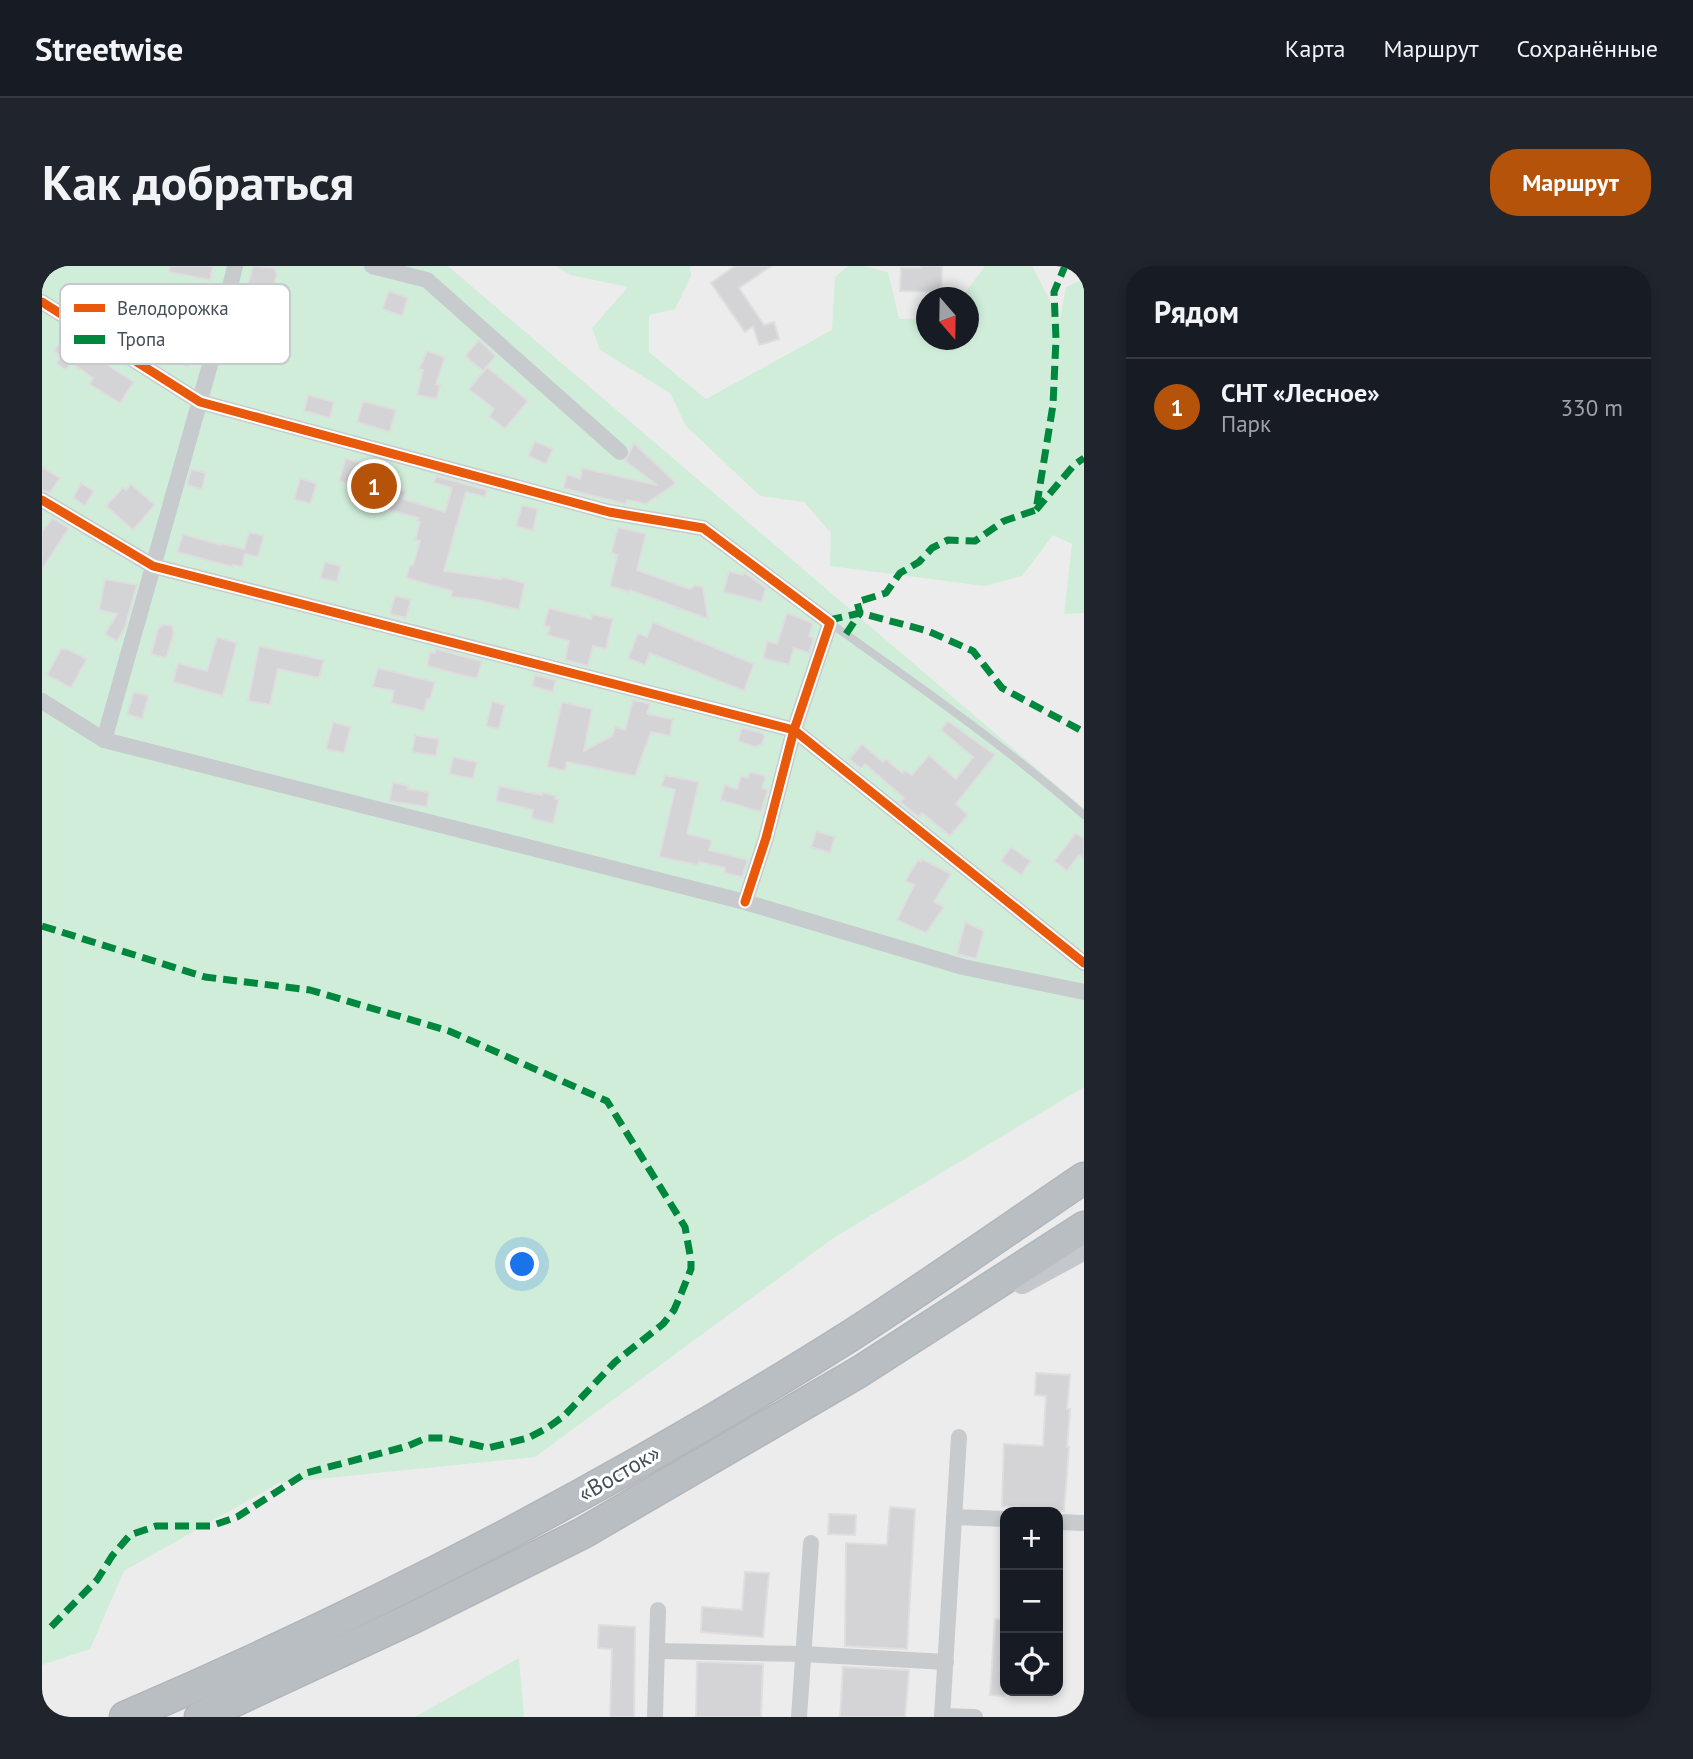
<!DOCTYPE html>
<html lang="ru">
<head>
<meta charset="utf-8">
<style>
	body { margin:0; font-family:"PT Sans",sans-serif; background:#20242c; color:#f1f3f6 }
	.controls { position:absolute; right:21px; bottom:21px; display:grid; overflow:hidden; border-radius:14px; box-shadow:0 4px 10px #0003 }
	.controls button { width:63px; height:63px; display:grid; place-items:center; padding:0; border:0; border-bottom:2px solid #363941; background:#171b24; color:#f1f3f6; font:35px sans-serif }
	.compass { position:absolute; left:874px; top:21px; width:63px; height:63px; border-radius:50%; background:#171b24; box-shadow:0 4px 10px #0003; rotate:160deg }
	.you { position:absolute; left:481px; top:999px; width:24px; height:24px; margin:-18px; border:5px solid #fff; border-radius:50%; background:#1a73e8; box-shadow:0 0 0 10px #1a73e833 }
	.badge { display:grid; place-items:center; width:46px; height:46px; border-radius:50%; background:#b45309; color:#fff; font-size:23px; font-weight:700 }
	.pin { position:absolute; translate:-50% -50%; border:4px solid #fff; box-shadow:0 2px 7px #0006 }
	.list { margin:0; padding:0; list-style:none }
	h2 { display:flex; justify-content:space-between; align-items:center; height:91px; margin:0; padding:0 28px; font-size:30px }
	h2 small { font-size:23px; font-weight:400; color:#9ea1a6 }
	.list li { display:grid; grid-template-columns:46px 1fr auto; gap:21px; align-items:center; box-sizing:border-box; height:98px; padding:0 28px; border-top:2px solid #363941 }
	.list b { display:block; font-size:26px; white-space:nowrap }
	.list p { margin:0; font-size:23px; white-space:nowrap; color:#9ea1a6 }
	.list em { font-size:23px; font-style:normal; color:#9ea1a6 }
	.icon { flex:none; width:38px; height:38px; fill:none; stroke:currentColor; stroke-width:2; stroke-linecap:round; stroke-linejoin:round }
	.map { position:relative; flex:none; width:1042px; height:1451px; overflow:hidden; border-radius:28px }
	header { display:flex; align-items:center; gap:42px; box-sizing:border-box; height:98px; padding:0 35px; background:#171b24; border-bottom:2px solid #363941 }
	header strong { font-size:33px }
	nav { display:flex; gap:38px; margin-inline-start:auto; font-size:24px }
	.intro { display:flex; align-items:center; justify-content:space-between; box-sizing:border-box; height:168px; padding:0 42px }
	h1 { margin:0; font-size:49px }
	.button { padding:18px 32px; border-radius:28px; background:#b45309; color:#fff; font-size:24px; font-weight:700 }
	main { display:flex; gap:42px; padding:0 42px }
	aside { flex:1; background:#171b24; border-radius:28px; box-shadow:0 4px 10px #0003 }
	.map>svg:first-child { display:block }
	.green { fill:#d0edda }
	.building { fill:#d4d4d7; stroke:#dededf; stroke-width:2 }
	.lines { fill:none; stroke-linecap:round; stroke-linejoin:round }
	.highway-casing { stroke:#b1b6bc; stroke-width:33 }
	.lane { stroke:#c8cbcd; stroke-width:8 }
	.street { stroke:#c8cbcd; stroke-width:16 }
	.primary { stroke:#c4c7cb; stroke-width:24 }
	.highway { stroke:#b9bec2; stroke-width:30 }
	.quiet { stroke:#00873e; stroke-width:7; stroke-dasharray:14 7; stroke-linecap:butt }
	.cycleway-casing { stroke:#fff; stroke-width:13 }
	.cycleway { stroke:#e8590c; stroke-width:9 }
	.labels { text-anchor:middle; stroke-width:6; stroke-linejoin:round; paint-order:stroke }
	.street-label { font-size:23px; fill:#444f59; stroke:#fff }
	.key { fill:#fff; stroke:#c7cacd; stroke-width:2 }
	.key-label { font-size:19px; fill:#444f59 }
</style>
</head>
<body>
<header>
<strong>Streetwise</strong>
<nav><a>Карта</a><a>Маршрут</a><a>Сохранённые</a></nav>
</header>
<div class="intro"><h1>Как добраться</h1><a class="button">Маршрут</a></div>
<main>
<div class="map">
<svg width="1042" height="1451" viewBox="0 0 1042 1451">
	<rect width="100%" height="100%" fill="#edecec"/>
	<!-- green -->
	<g class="green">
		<polygon points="0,0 406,0 1042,543 1042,821 793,971 493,1191 237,1217 82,1305 48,1383 0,1399"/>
		<polygon points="513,0 648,0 649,10 633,43 607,49 607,86 664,133 790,64 793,11 806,0 822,0 846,6 857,53 884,52 884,74 926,74 926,32 920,31 943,0 990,0 1018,53 1024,21 1042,13 1042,347 1022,348 1030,278 1011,269 980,310 943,320 788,300 789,267 762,236 718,230 644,160 628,127 558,84 550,62 586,21 529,9"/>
		<polygon points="477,1392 482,1451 373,1451"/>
	</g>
	<!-- building -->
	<g class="building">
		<polygon points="128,0 171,0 168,14 127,6"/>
		<polygon points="211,0 233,2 235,9 230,25 244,29 236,61 197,51"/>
		<polygon points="693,0 729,0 697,22 722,59 732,56 737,73 717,79 711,60 703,66 669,17"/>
		<polygon points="879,0 900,0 899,26 858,25 859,2 879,2"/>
		<polygon points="347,25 366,32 360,50 340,43"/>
		<polygon points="134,66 159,79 146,101 122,87"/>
		<polygon points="22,71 92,116 78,137 47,118 51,112 29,97 24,104 14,97 19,91 12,85"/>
		<polygon points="437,74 454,90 441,105 423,90"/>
		<polygon points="385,85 403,91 394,118 398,119 395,133 375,129 381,104 377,103"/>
		<polygon points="445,101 486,135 463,163 447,150 452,143 427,123"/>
		<polygon points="266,129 292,136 288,152 262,145"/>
		<polygon points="321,135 354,144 348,166 315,156"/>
		<polygon points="493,175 511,183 504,198 486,190"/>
		<polygon points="592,177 634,217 604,238 585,234 584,238 521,222 525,208 538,213 540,202 615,219 583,195"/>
		<polygon points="304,192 338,203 331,225 297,215"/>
		<polygon points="0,201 18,212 8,227 0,224"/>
		<polygon points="149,203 164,207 160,223 145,219"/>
		<polygon points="394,210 445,224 443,231 424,226 402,305 459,313 459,311 483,317 477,344 435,334 409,331 410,325 364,312 368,299 371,299 378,275 373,274 378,256 375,255 376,252 335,241 341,218 364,225 361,233 403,246 410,222 392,217"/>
		<polygon points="258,212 275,218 268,238 252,233"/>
		<polygon points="39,217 52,225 43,240 31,232"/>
		<polygon points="89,218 113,239 91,264 64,240 81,221 84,224"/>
		<polygon points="480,239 496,243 491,265 474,260"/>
		<polygon points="10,252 27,262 0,303 0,266"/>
		<polygon points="576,261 604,268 595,304 648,323 653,319 661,321 666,353 588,324 587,326 568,320 575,289 569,287"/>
		<polygon points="207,266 222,270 216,291 203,288 200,301 191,299 191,301 135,286 141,268 178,279 178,277 202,283"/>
		<polygon points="283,296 299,300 295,316 278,312"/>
		<polygon points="687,305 701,309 702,306 724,322 720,336 681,326"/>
		<polygon points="63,313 95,319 83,361 75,375 63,368 75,348 57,344"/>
		<polygon points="353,329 369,334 364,352 348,348"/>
		<polygon points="507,342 549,353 550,348 571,353 564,383 551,380 546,400 523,394 527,375 505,369 508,361 502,360"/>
		<polygon points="745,347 771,357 767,370 772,372 767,387 752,382 747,399 721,392 725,375 735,378"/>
		<polygon points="611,356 712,398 702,425 608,387 603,399 586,392 596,367 605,371"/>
		<polygon points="122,358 130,360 132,367 124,392 109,388 116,363"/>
		<polygon points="175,371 195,377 181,430 131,416 136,397 165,405"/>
		<polygon points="217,380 282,394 277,412 236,403 228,439 206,435"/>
		<polygon points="19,383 25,383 45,393 29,422 5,409"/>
		<polygon points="394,383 440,395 435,413 385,400 388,386 393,387"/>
		<polygon points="336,402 393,416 388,434 385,433 382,445 349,437 352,425 330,421"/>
		<polygon points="493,409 514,414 511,426 490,420"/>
		<polygon points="92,426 107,430 100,453 85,448"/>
		<polygon points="591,434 608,438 605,448 631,453 628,470 609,466 593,510 525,496 523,505 505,501 520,436 550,443 542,485 570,470 573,461 583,464"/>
		<polygon points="450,435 463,439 457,463 444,460"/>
		<polygon points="906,455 953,489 914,538 926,549 908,570 880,547 877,551 858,536 862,532 823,498 819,503 807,493 820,478 841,496 844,493 860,507 863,504 870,509 887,489 914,513 931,491 899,464"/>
		<polygon points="291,456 309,461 302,487 284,483"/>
		<polygon points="700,462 721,467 723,471 720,478 713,481 696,475"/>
		<polygon points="373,469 397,473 394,490 370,486"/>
		<polygon points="411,491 435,496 431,513 407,508"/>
		<polygon points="708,506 724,510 720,522 726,524 719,546 678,534 683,519 695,523 699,510 706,512"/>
		<polygon points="623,509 657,516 645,568 670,574 667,584 706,594 700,611 682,607 683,602 657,596 656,599 617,591 633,524 619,520"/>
		<polygon points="351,516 367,520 366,523 387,526 385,541 347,535"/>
		<polygon points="457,520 500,529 500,526 514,530 513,532 517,534 511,558 489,552 491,544 454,535"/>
		<polygon points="774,565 793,571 788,587 769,581"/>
		<polygon points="1034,567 1042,573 1042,593 1037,589 1025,605 1012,595"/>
		<polygon points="969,581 989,595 979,609 959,595"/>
		<polygon points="880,593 909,608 892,636 902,641 884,667 855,654 872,619 863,615 876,594 879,596"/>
		<polygon points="923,656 942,665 934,693 915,688"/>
		<polygon points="994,1107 1028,1109 1025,1143 1028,1143 1025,1181 1027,1181 1022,1245 960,1240 962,1178 1001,1180 1004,1130 993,1129"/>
		<polygon points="848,1241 873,1243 865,1383 803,1380 804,1277 845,1279"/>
		<polygon points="787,1248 814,1249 813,1269 786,1268"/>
		<polygon points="703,1306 727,1307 721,1371 659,1366 660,1341 700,1344"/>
		<polygon points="953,1353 963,1354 963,1430 948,1429"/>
		<polygon points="557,1359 593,1361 592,1451 568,1451 570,1383 556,1382"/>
		<polygon points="655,1396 721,1398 719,1451 654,1451"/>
		<polygon points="801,1401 867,1404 863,1451 798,1451"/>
	</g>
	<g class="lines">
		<defs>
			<g id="highway">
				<path d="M83,1451C334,1343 577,1216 808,1070C887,1019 964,965 1042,912"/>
				<polyline points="158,1451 373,1351 541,1267 817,1106 1042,961"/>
			</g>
		</defs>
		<!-- highway casing -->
		<use href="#highway" class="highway-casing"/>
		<!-- lane -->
		<path class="lane" d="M788,357C874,418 962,479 1042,549"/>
		<!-- street -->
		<g class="street">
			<polyline points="330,0 385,14 578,186"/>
			<polyline points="0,36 158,136 567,246 661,262 788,357 752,464 724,572 703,636"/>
			<polyline points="0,234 111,300 752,464 1042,697"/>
			<polyline points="0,435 62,474 703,636 921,701 1042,726"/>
			<polyline points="62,474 177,67 193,0"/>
			<polyline points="912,1251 963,1253"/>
			<polyline points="1016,1256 1042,1257"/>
			<polyline points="616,1385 761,1388 904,1396"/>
			<polyline points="900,1450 933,1451"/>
			<polyline points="613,1451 616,1344"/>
			<polyline points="757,1451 769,1277"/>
			<polyline points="900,1451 917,1171"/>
		</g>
		<!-- primary -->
		<polyline class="primary" points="980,1016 1042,982"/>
		<!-- highway -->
		<use href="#highway" class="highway"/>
		<!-- quiet -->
		<g class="quiet">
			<polyline points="994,244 1032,199 1042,192"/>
			<polyline points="788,357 792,353 818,347 886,365 931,385 960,422 1042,466"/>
			<polyline points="804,368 818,347 815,336 844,327 858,307 877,296 890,282 906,274 933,275 962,255 994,244 1011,139 1014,73 1012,26 1023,0"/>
			<polyline points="0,660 163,711 268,724 407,765 565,835 643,961 649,994 649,1003 639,1028 632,1044 621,1058 573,1096 522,1150 505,1162 486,1172 446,1182 404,1172 384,1172 366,1180 264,1207 195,1251 169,1260 114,1260 88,1269 70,1290 55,1314 7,1363"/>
		</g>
		<defs>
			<g id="cycleway">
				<polyline points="0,36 158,136 567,246 661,262 788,357 752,464 724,572 703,636"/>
				<polyline points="0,234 111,300 752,464 1042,697"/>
			</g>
		</defs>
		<!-- cycleway casing -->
		<use href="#cycleway" class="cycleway-casing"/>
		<!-- cycleway -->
		<use href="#cycleway" class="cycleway"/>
	</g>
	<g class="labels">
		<!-- street labels -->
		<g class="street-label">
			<text transform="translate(577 1207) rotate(-30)" y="8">«Восток»</text>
		</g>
	</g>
	<!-- legend -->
	<rect x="18" y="18" width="230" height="80" rx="10" class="key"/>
	<rect x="32" y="38" width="31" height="8" fill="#e8590c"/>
	<rect x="32" y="69" width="31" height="9" fill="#00873e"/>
	<g class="key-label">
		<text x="75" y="49">Велодорожка</text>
		<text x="75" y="80">Тропа</text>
	</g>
</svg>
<div class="controls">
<button>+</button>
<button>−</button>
<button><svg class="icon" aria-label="locate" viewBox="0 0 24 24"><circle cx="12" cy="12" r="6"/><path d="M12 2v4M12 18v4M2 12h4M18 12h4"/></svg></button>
</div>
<svg class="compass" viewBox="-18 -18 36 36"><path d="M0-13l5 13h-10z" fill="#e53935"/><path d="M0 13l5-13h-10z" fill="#9ea1a6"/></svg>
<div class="you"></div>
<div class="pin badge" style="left:332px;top:220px">1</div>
</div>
<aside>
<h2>Рядом<small></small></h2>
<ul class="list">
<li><span class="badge">1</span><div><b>СНТ «Лесное»</b><p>Парк</p></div><em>330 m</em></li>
</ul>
</aside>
</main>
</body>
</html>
